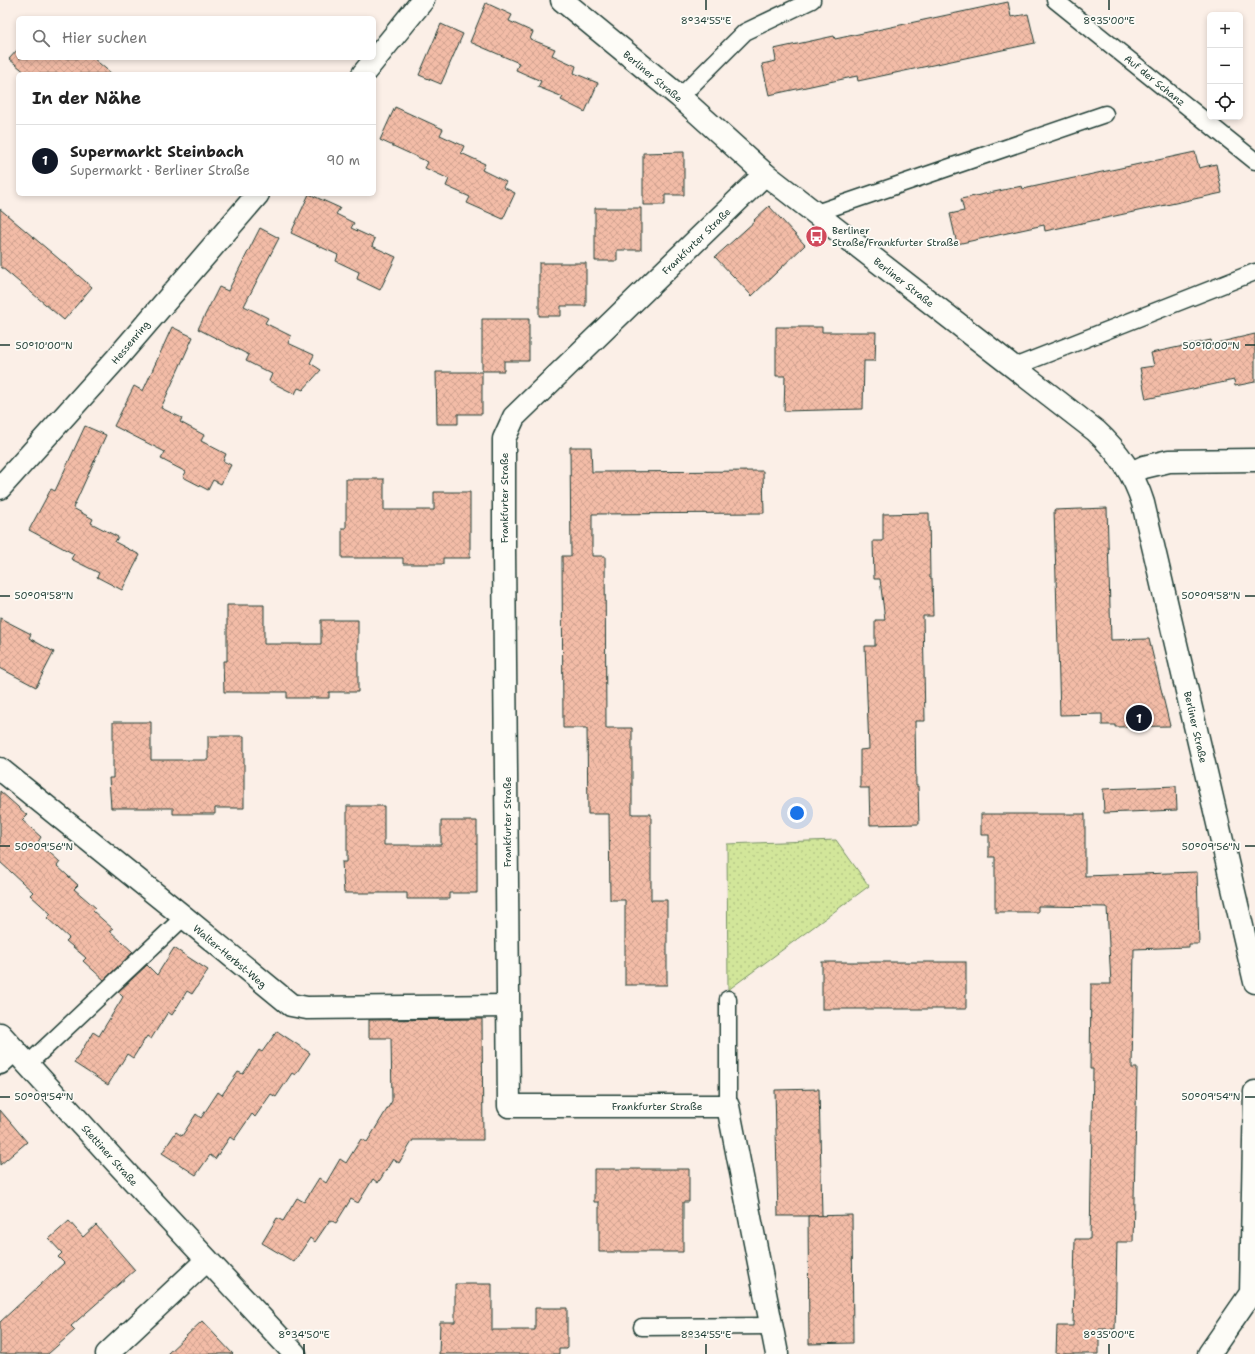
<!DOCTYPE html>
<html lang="de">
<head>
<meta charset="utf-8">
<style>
	body { margin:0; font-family:"Shantell Sans",sans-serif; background:#f6f6f6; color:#222 }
	.controls { position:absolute; right:12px; top:12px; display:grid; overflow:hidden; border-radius:6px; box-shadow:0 2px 6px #0003 }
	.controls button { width:36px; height:36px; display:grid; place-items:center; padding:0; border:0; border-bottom:1px solid #e0e0e0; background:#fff; color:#222; font:20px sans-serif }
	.you { position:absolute; left:797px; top:813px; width:14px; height:14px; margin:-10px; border:3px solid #fff; border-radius:50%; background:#1a73e8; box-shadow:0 0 0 6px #1a73e833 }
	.badge { display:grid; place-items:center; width:26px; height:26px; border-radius:50%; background:#111827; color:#fff; font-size:13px; font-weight:700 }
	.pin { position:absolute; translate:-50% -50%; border:2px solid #fff; box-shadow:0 1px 4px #0006 }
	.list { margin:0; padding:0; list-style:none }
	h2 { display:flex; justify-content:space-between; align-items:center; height:52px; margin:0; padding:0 16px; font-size:17px }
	h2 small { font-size:13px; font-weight:400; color:#767676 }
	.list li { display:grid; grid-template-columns:26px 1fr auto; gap:12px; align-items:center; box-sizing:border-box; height:72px; padding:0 16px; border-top:1px solid #e0e0e0 }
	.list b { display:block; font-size:15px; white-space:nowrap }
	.list p { margin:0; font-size:13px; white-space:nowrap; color:#767676 }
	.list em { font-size:13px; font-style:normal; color:#767676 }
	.icon { flex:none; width:22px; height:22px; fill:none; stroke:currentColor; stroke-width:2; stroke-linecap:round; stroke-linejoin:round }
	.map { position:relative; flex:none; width:1255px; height:1354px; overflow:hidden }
	.search { position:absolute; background:#fff; box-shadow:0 2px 6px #0003; left:16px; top:16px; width:360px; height:44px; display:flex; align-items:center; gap:10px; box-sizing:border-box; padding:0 14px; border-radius:6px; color:#767676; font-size:15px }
	.panel { position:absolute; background:#fff; box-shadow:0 2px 6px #0003; left:16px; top:72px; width:360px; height:124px; border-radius:6px }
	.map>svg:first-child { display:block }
	.park { fill:url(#park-dots); stroke:#789267 }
	.building { fill:url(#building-cross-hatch); stroke:#1f3d34 }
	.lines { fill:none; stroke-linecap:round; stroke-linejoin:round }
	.service-casing { stroke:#1f3d34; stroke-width:19 }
	.minor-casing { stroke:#1f3d34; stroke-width:25 }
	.service { stroke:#fdfcf7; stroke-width:16 }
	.minor { stroke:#fdfcf7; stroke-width:22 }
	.ticks { fill:none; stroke:#1f3d34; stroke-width:1.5 }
	.labels { text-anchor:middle; stroke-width:3.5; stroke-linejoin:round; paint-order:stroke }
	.street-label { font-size:10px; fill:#1f3d34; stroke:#fdfcf7 }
	.poi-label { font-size:10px; fill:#1f3d34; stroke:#fdfcf7; text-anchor:start }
	.ticks-label { font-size:10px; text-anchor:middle; fill:#1f3d34; stroke:#fdfcf7; stroke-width:3.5; stroke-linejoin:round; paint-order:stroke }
</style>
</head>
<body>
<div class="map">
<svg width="1255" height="1354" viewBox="0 0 1255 1354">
	<defs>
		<pattern id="park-dots" width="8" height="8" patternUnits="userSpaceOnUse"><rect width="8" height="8" fill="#d2e69a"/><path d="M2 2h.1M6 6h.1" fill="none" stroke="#b4c685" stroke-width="1.8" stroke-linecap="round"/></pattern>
		<pattern id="building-cross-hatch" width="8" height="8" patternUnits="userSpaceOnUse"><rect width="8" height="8" fill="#f3bca7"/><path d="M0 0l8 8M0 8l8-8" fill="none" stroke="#d0a290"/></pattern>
	</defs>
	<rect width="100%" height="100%" fill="#fbefe7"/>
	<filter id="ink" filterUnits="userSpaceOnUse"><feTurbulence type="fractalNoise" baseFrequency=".025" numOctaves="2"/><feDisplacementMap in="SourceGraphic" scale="8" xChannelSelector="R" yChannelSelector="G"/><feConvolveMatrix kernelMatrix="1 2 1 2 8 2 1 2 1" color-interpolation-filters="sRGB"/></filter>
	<g filter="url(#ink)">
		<!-- park -->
		<polygon class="park" points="836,840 869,886 728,990 727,844"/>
		<!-- building -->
		<g class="building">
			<polygon points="1008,2 1011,17 1028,14 1035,43 858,81 857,76 769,95 762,64 776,61 774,49 834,36 835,39"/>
			<polygon points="486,3 512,15 509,21 533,32 530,39 555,49 552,55 576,66 574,73 598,83 585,112 561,100 563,97 538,87 541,81 516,70 519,63 470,42"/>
			<polygon points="441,24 463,34 441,84 419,75"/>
			<polygon points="18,49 18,58 93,58 112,74 27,74 9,59"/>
			<polygon points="395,107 443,129 440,135 464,146 461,153 485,164 482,170 506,182 503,187 515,193 503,219 467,203 470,197 446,186 449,179 425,168 428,162 380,140"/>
			<polygon points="684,152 684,195 665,195 665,205 643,205 643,153"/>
			<polygon points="1195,152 1199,168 1216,164 1222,193 1045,231 1044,225 957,244 950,214 964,211 961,199 1022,186 1023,189"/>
			<polygon points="309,194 340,208 336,214 354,223 351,228 375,239 372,246 396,257 380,290 357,279 359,272 336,261 338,255 291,233"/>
			<polygon points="769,206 805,245 752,296 715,257 755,221 754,220"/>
			<polygon points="595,208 641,208 641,250 617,250 617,261 595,261"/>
			<polygon points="0,209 92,287 64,320 0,266"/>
			<polygon points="260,228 279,238 244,306 268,318 265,323 291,336 288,343 314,355 310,363 321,370 303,390 298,388 295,394 269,381 272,374 246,361 249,355 198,329 219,287 228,291"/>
			<polygon points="539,263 586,263 586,306 561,306 561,316 539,316"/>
			<polygon points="482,319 529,319 529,361 504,361 504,371 482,371"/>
			<polygon points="172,327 193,337 161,408 182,418 180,422 204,435 201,441 226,454 223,461 231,465 221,484 213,480 208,490 183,477 186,472 161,459 165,452 114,426 134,386 143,391"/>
			<polygon points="776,327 822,327 822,332 876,332 875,361 864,361 863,409 784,411 785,376 776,376"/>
			<polygon points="1255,334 1255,382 1235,386 1234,380 1146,399 1140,368 1154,366 1151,353 1211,340 1212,344"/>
			<polygon points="436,372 482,372 482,414 458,414 458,424 437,424"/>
			<polygon points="85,426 106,435 73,508 93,519 91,523 118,537 115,542 140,555 122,590 97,577 99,573 71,559 74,554 29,530 51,489 55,491"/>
			<polygon points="570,447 591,447 592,472 763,471 764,513 592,514 592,556 605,556 606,728 632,728 632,814 651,814 651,900 667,900 667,985 625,985 625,900 610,900 609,814 588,814 587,728 563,728 562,556 571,556"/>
			<polygon points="346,479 384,479 384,510 434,510 434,492 470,492 470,558 443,558 443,564 403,564 403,558 342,558 342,528 346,528"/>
			<polygon points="1107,508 1111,640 1149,639 1170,726 1115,727 1115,725 1102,725 1102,714 1060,715 1054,510"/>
			<polygon points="929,513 930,578 932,578 933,616 923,616 925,721 915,721 916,786 918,786 919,824 870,825 869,788 860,788 860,750 869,749 865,646 875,646 875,620 885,620 880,579 874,579 873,541 883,541 883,514"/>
			<polygon points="227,605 264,605 264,644 321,644 321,620 358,620 358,692 329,692 329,698 287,698 287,692 224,692 223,661 227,661"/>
			<polygon points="0,618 31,634 29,638 54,652 36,687 0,668"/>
			<polygon points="113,722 151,722 151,760 208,760 208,736 244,736 244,808 215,808 215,814 173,814 173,808 111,808 109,778 113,778"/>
			<polygon points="1176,786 1177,810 1104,813 1103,789"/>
			<polygon points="0,791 27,815 22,820 41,837 38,842 60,862 57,866 78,885 74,889 96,908 93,911 113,929 110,931 133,952 104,980 83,961 86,958 66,941 69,938 47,918 51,914 30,895 33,892 0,862"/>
			<polygon points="347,806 384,806 384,845 441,845 441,821 477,821 477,893 449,893 449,899 407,899 407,893 344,893 342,862 347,862"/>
			<polygon points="981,814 1085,814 1085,876 1197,872 1199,944 1189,944 1189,947 1134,949 1132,1068 1137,1068 1133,1242 1117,1242 1115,1329 1099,1329 1099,1354 1056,1354 1057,1326 1073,1326 1075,1239 1090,1239 1093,1069 1090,1069 1091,984 1111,984 1107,907 1038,906 1038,912 995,912 995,857 989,857 989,835 981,835"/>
			<polygon points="174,948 208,970 192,994 187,991 172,1015 168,1012 151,1039 147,1036 133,1058 127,1054 108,1085 74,1063 93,1032 99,1036 123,997 118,992 147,965 157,975"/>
			<rect x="822" y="962" width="144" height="47"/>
			<polygon points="482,1019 483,1140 413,1140 399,1163 393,1159 378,1183 373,1179 358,1203 351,1199 336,1223 330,1220 315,1242 310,1238 294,1262 262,1243 277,1218 283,1221 297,1198 304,1202 319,1178 326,1183 340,1159 346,1163 361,1139 367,1142 392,1101 391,1038 369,1038 369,1020"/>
			<polygon points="277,1031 310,1053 295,1075 292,1073 276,1097 271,1094 255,1117 252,1114 234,1140 230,1137 215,1159 210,1155 196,1175 162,1153 176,1132 182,1136 196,1114 201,1118 218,1092 222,1095 238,1072 243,1074 259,1050 262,1052"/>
			<polygon points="819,1089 822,1216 778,1216 775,1090"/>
			<polygon points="0,1110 27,1142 0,1165"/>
			<polygon points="594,1169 689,1169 689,1202 683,1202 683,1252 599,1252 599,1202 594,1202"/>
			<polygon points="852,1215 853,1343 809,1344 808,1216"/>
			<polygon points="69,1221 83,1237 96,1225 135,1270 71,1326 75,1330 48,1354 0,1354 0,1322 64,1263 58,1257 62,1253 49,1239"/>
			<polygon points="455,1284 492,1284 492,1330 535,1330 535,1308 567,1308 567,1349 559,1349 559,1354 439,1354 440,1322 455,1322"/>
			<polygon points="202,1321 233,1354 167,1354"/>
		</g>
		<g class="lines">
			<defs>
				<g id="service">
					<polyline points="1055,0 1255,161"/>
					<polyline points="680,97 745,32 812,0"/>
					<polyline points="816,213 1105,114"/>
					<polyline points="1014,367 1255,272"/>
					<polyline points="728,999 728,1106"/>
					<polyline points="28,1064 184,917"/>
					<polyline points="642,1327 771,1326"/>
				</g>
				<g id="minor">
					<path d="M562,0L680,97L765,174L1096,431C1118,451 1134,474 1143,503L1255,982"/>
					<polyline points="363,74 423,0"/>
					<polyline points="765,174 514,417 504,439 504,551 509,1106 728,1106 777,1354"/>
					<polyline points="1131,473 1144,467 1169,461 1255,460"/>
					<polyline points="0,488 117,358 258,194"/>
					<polyline points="0,769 184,917 291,1005 307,1008 508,1006"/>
					<polyline points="0,1034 116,1162 295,1354"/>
					<polyline points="0,1063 14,1050"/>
					<polyline points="107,1354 207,1260"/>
					<polyline points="1209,1354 1251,1293 1255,1092"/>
				</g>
			</defs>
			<!-- service casing -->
			<use href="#service" class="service-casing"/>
			<!-- minor casing -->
			<use href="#minor" class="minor-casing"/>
			<!-- service -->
			<use href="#service" class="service"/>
			<!-- minor -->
			<use href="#minor" class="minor"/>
		</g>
	</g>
	<!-- ticks -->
	<path class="ticks" d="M706,0V10M1109,0V10M0,345H10M1245,345H1255M0,596H10M1245,596H1255M0,846H10M1245,846H1255M0,1097H10M1245,1097H1255M304,1344V1354M706,1344V1354M1109,1344V1354"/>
	<!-- icons -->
	<defs>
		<symbol id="bus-disc" viewBox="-11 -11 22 22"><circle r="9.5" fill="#d1495b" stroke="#fdfcf7"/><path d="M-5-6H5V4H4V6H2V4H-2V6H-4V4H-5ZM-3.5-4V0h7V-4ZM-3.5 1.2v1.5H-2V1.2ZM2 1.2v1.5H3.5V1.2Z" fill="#fff"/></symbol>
	</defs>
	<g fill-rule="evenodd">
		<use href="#bus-disc" x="804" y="224" width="25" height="25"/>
	</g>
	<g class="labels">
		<!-- street labels -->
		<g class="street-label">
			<text transform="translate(653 76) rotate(40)" y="4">Berliner Straße</text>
			<text transform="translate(1155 80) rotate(39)" y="4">Auf der Schanz</text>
			<text transform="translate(696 241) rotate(-44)" y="4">Frankfurter Straße</text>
			<text transform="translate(904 282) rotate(38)" y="4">Berliner Straße</text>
			<text transform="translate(130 342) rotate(-50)" y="4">Hessenring</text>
			<text transform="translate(504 498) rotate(-90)" y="4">Frankfurter Straße</text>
			<text transform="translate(1196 727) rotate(77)" y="4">Berliner Straße</text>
			<text transform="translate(507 822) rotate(-90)" y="4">Frankfurter Straße</text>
			<text transform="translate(230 956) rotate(40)" y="4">Walter-Herbst-Weg</text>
			<text x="657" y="1110">Frankfurter Straße</text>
			<text transform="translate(110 1155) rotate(48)" y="4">Stettiner Straße</text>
		</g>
		<!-- poi labels -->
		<g class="poi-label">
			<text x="832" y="234">Berliner<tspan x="832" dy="12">Straße/Frankfurter Straße</tspan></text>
		</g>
	</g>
	<g class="ticks-label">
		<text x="706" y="24">8°34'55"E</text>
		<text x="1109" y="24">8°35'00"E</text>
		<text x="44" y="349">50°10'00"N</text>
		<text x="1211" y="349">50°10'00"N</text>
		<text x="44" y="599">50°09'58"N</text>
		<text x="1211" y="599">50°09'58"N</text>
		<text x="44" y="850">50°09'56"N</text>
		<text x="1211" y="850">50°09'56"N</text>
		<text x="44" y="1100">50°09'54"N</text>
		<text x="1211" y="1100">50°09'54"N</text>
		<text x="304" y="1338">8°34'50"E</text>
		<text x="706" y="1338">8°34'55"E</text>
		<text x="1109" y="1338">8°35'00"E</text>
	</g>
</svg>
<div class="controls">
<button>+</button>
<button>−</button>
<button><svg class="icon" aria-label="locate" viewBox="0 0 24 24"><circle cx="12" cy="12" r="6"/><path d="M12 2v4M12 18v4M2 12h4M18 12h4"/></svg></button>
</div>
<div class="you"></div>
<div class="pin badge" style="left:1139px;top:718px">1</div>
<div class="search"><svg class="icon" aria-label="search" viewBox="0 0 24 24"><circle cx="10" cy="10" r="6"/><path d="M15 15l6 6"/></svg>Hier suchen</div>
<section class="panel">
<h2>In der Nähe<small></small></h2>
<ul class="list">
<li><span class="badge">1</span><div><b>Supermarkt Steinbach</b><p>Supermarkt · Berliner Straße</p></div><em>90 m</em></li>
</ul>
</section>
</div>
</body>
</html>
